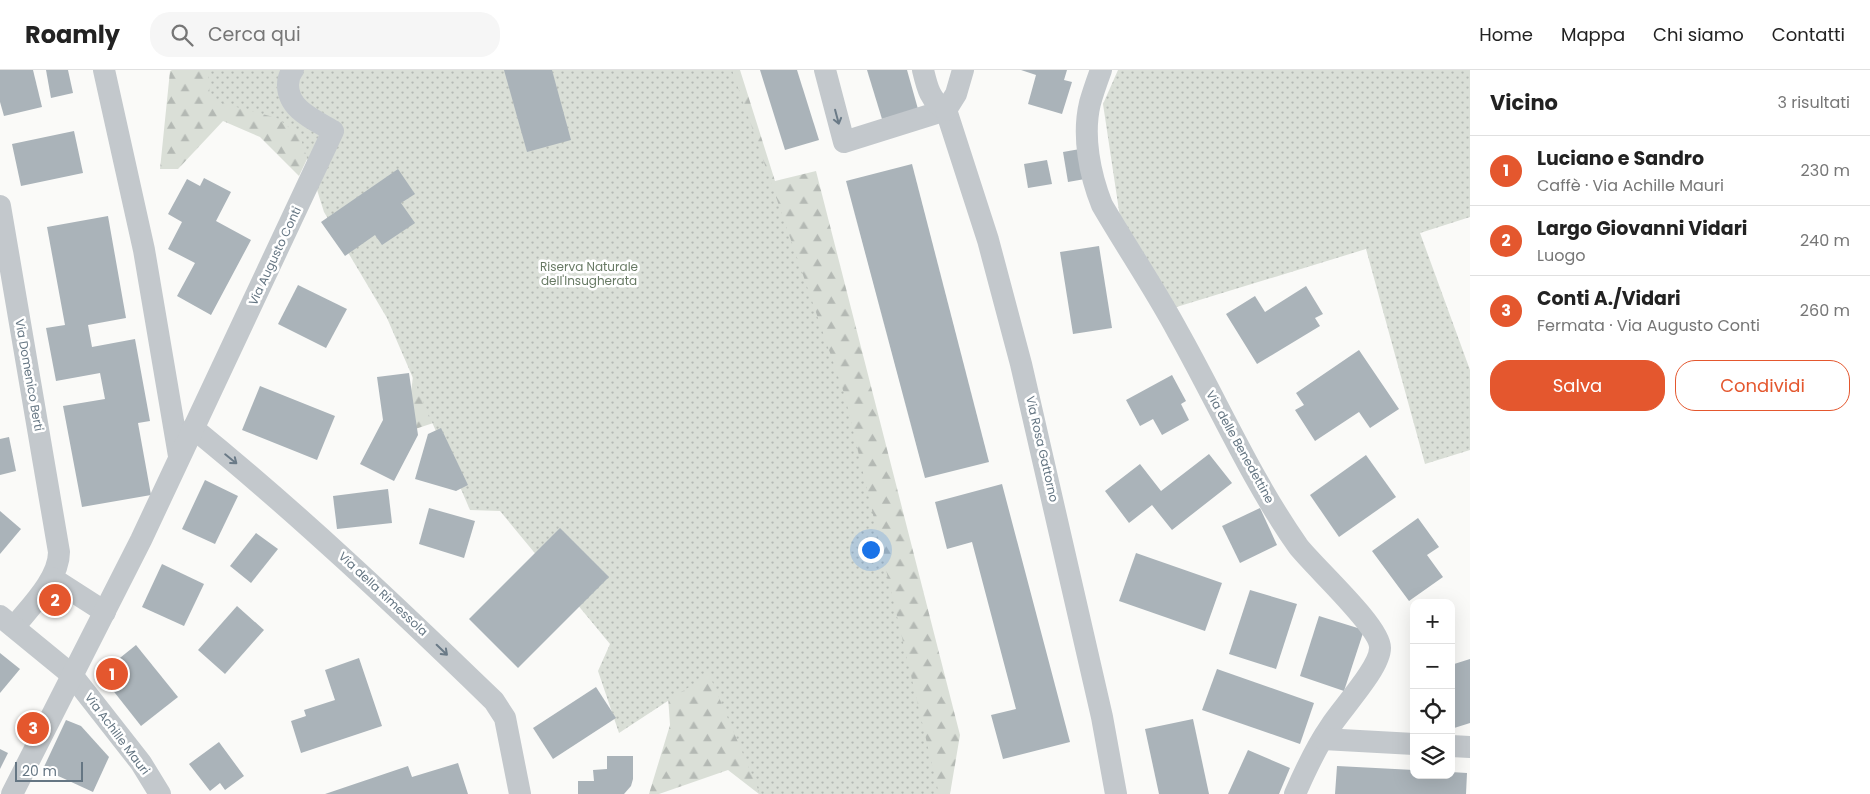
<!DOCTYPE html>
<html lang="it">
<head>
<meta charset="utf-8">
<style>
	body { margin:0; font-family:Poppins,sans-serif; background:#f6f6f6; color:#222 }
	.controls { position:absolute; right:15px; bottom:15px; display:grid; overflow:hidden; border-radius:10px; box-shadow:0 5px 20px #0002 }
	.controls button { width:45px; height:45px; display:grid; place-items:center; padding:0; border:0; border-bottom:1px solid #e0e0e0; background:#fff; color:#222; font:25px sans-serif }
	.scale { position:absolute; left:15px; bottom:12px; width:68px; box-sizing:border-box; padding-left:5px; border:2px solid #657683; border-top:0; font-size:14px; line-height:18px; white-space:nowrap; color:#657683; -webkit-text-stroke:4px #fff; paint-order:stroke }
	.you { position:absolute; left:870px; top:479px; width:18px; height:18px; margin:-12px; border:4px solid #fff; border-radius:50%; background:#1a73e8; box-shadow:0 0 0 8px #1a73e833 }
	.badge { display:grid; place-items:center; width:32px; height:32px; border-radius:50%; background:#e4572e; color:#fff; font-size:16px; font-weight:700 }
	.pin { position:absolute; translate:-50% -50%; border:2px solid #fff; box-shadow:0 1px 5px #0006 }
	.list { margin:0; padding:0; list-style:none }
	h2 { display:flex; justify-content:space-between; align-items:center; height:65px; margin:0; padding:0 20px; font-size:21px }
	h2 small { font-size:16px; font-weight:400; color:#767676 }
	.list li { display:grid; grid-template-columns:32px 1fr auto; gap:15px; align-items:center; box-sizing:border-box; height:70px; padding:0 20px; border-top:1px solid #e0e0e0 }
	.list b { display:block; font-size:19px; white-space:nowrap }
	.list p { margin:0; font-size:16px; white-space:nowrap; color:#767676 }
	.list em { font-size:16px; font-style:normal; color:#767676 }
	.actions { display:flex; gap:10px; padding:15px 20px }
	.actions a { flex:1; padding:11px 0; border:1px solid #e4572e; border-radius:20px; text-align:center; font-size:18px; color:#e4572e }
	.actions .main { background:#e4572e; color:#fff }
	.icon { flex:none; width:28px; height:28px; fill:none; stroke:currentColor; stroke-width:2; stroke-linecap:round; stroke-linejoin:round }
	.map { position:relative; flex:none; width:1470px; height:724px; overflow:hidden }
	header { display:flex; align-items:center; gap:30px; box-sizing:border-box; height:70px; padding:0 25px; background:#fff; border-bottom:1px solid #e0e0e0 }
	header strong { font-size:24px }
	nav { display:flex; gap:28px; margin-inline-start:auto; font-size:18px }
	.search { width:350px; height:45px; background:#f6f6f6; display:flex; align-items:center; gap:12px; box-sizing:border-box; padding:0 18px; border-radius:20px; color:#767676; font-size:19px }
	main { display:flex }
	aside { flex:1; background:#fff }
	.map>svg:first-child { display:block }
	.forest { fill:url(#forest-firs) }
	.park { fill:url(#park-dots) }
	.building { fill:#aab3b9 }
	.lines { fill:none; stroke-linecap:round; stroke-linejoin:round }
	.street { stroke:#c3c8cc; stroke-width:22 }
	.oneway { stroke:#6a7a87 }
	.labels { text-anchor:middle; stroke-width:5; stroke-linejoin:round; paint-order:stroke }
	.street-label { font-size:12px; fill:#657683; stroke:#fff }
	.park-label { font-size:12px; fill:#687a64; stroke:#fff }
</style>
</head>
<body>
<header>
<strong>Roamly</strong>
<div class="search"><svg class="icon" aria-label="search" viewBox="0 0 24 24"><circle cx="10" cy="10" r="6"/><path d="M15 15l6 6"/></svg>Cerca qui</div>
<nav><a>Home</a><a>Mappa</a><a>Chi siamo</a><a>Contatti</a></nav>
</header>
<main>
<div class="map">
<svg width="1470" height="724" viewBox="0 0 1470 724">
	<defs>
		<pattern id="forest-firs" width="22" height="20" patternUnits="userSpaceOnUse" patternTransform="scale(1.25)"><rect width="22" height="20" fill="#dadfd7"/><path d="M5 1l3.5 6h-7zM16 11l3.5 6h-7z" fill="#b4b9b4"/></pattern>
		<pattern id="park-dots" width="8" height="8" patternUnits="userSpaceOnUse" patternTransform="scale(1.25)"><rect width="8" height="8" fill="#dadfd7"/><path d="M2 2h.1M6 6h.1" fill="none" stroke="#b4b9b4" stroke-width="1.8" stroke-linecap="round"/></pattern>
	</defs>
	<rect width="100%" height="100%" fill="#fafaf8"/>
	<!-- forest -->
	<g class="forest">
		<polygon points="172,0 283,0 318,66 299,106 260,67 223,51 178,99 160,99 170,1"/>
		<polygon points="624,0 740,0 775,111 816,101 960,665 950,724 759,724 728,700 659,724 649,724 670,655 665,583 537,319 406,362 421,242"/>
	</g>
	<!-- park -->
	<g class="park">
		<polygon points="208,0 732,0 845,326 939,724 760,724 709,604 619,663 598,601 610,574 500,441 470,440 387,248 324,142 300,66 277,48 210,30"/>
		<polygon points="1118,0 1470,0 1470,147 1420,163 1470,300 1470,380 1425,394 1366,179 1170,239 1121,154 1103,34"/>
	</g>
	<!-- building -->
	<g class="building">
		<polygon points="0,0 33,0 42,37 4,46 0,32"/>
		<polygon points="46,0 68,0 73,23 51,28"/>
		<polygon points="504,0 552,0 571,70 527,82"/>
		<polygon points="760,0 797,0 819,70 785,80"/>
		<polygon points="867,0 907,0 918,39 882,49"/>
		<polygon points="1021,0 1067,0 1064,10 1072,12 1062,44 1028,34 1036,5"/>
		<polygon points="74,61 83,103 21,116 12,74"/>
		<polygon points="1080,79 1085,109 1068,112 1063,82"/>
		<polygon points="1047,90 1052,114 1028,118 1024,94"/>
		<polygon points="912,94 989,392 925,408 846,111"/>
		<polygon points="398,99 415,124 401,133 415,153 382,175 375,165 345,186 321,152"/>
		<polygon points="204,108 231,122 216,151 251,170 211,245 177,226 195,193 168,179 182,152 168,144 187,109 200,116"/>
		<polygon points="108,146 126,248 88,255 92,277 135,269 150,351 138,353 151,425 82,437 63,336 105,329 100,303 56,311 46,258 65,255 47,157"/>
		<polygon points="1099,176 1112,258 1073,264 1060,182"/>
		<polygon points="298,215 347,239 326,278 278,254"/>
		<polygon points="1306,216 1323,244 1315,248 1320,256 1257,294 1226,244 1255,226 1265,242"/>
		<polygon points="1359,280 1399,339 1370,358 1359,342 1315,371 1295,340 1304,335 1296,323"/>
		<polygon points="409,303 418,365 394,411 360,394 383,350 377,307"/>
		<polygon points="1172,305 1186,331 1181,334 1189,350 1162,365 1153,349 1140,356 1126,330"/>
		<polygon points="260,316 335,346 317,390 242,360"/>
		<polygon points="441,358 468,415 456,421 415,409 428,364"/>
		<polygon points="9,367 16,401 0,405 0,369"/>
		<polygon points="1209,384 1232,413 1172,460 1152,435 1129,453 1105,421 1140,394 1161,421"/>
		<polygon points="1366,385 1396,427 1339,467 1310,425"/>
		<polygon points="205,410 238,426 215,474 182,459"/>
		<polygon points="1002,414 1070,672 1003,689 991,645 1016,639 972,472 947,479 935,432"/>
		<polygon points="388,419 392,453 337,459 333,426"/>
		<polygon points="429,438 475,451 464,488 419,474"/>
		<polygon points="1260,438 1277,475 1240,493 1222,456"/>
		<polygon points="0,441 21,459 0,484"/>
		<polygon points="1418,448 1439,477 1427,485 1443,507 1409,531 1372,481"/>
		<polygon points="560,458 609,507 518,598 469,549"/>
		<polygon points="256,463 278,479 251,513 230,496"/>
		<polygon points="1136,483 1222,513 1205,561 1119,531"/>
		<polygon points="162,494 204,514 184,556 142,537"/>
		<polygon points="1250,520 1297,534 1276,599 1229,584"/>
		<polygon points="237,536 264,560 225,604 198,580"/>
		<polygon points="1319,546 1364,560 1344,621 1300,606"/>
		<polygon points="136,575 178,627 141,656 100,604"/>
		<polygon points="0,583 20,599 0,623"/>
		<polygon points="359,588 382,656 301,683 291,651 306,646 304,640 335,630 325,600"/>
		<polygon points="1470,589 1470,653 1451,659 1451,595"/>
		<polygon points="1217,599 1314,633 1300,674 1202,640"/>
		<polygon points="596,617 616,648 553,689 533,658"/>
		<polygon points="1193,649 1209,724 1159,724 1145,659"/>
		<polygon points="66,650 81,656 109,687 93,722 43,699"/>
		<polygon points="219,672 244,706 225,720 220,713 210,721 189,694"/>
		<polygon points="0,679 8,683 0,699"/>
		<polygon points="1248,680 1290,698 1279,724 1228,724"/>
		<polygon points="607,686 633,686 633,709 631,716 624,724 578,724 578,711 594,711 593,700 607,699"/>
		<polygon points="458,693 468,724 325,724 408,696 412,707"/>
		<polygon points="1337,696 1414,700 1414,705 1451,705 1451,702 1467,703 1466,724 1335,724"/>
	</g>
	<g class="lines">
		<!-- street -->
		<g class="street">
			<polyline points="104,0 144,180 179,386"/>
			<polyline points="825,0 844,72 946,40"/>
			<path d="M923,0C927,17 930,31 946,40L988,170L1021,294L1102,647L1116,724"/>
			<path d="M1101,0C1097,11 1093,22 1090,33C1082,66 1090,105 1102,135C1127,178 1155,219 1178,262C1218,333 1251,409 1298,476C1313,496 1381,557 1380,578C1380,598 1342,638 1330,657C1316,677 1305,701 1295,724"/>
			<polyline points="946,40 956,24 963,0"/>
			<path d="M0,136L59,482C59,509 30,537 14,557"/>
			<path d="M193,358C299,444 397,537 494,631L505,648L520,724"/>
			<polyline points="52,508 105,542"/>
			<polyline points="0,546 72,605 141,693 160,724"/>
			<polyline points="1323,669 1414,674"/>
			<polyline points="1451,676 1470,677"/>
			<path d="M12,724L141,470L333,61C315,50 288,40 288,15C288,9 289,5 293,0"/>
		</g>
	</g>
	<!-- one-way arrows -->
	<defs><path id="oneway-shaft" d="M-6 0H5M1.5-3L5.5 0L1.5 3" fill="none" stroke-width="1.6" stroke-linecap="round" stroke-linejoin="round" transform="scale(1.25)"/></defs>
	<g class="oneway">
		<use href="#oneway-shaft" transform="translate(837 47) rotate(75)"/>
		<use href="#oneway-shaft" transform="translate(231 389) rotate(39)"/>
		<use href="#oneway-shaft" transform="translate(442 580) rotate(44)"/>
	</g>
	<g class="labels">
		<!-- street labels -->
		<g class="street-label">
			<text transform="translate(275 186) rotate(-65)" y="4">Via Augusto Conti</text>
			<text transform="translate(29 305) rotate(80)" y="4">Via Domenico Berti</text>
			<text transform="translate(1240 377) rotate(61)" y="4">Via delle Benedettine</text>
			<text transform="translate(1042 379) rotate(77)" y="4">Via Rosa Gattorno</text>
			<text transform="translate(383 524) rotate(43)" y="4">Via della Rimessola</text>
			<text transform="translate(117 664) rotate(53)" y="4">Via Achille Mauri</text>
		</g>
		<!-- park labels -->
		<g class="park-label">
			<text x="589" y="201">Riserva Naturale<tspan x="589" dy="14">dell'Insugherata</tspan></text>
		</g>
	</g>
</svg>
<div class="controls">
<button>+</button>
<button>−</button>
<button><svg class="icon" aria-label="locate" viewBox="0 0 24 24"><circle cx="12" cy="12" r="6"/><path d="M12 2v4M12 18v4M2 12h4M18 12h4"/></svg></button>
<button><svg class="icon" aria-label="layers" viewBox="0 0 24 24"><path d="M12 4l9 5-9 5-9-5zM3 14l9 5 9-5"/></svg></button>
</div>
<div class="scale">20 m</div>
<div class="you"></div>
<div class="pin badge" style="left:112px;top:604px">1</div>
<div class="pin badge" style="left:55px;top:530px">2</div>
<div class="pin badge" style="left:33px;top:658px">3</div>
</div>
<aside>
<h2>Vicino<small>3 risultati</small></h2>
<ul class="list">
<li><span class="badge">1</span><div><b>Luciano e Sandro</b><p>Caffè · Via Achille Mauri</p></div><em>230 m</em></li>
<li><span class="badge">2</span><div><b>Largo Giovanni Vidari</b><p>Luogo</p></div><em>240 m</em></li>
<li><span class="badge">3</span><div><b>Conti A./Vidari</b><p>Fermata · Via Augusto Conti</p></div><em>260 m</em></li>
</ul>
<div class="actions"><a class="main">Salva</a><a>Condividi</a></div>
</aside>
</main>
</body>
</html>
